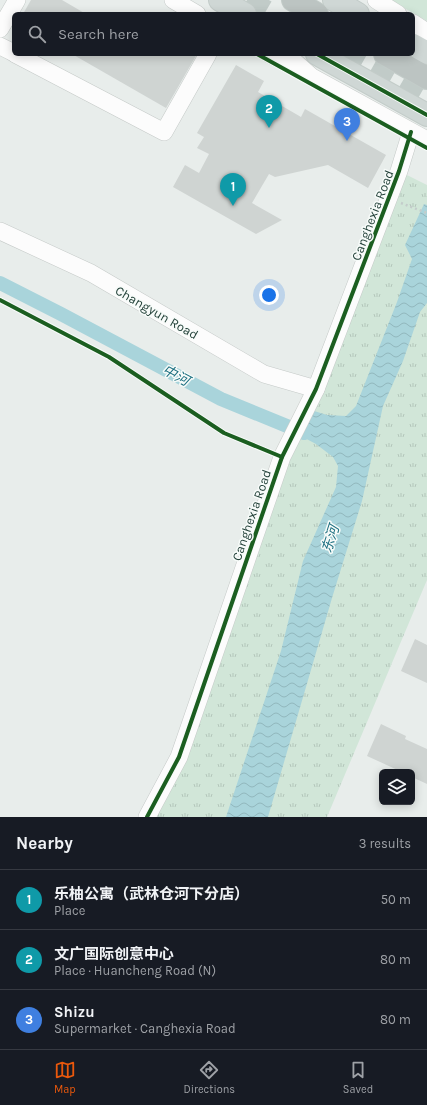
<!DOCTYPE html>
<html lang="en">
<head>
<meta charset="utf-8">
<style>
	body { margin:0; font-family:Karla,"Noto Sans SC",sans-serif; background:#242831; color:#f1f3f6 }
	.controls { position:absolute; right:12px; bottom:12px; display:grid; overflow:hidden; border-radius:6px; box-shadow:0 2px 10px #0003 }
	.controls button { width:36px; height:36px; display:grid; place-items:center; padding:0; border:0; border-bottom:1px solid #363941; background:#171b24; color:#f1f3f6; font:20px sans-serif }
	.you { position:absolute; left:269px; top:295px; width:14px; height:14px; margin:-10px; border:3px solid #fff; border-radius:50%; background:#1a73e8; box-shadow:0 0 0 6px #1a73e833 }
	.badge { display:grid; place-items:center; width:26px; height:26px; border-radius:50%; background:#ea580c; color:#fff; font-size:13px; font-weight:700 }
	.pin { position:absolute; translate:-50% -33px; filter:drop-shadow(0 1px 2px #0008) }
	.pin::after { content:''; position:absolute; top:21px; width:14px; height:12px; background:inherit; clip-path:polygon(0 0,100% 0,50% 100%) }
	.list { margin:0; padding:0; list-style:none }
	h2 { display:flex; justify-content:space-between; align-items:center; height:52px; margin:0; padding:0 16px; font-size:17px }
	h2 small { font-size:13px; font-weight:400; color:#9ea1a6 }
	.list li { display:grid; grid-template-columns:26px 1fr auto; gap:12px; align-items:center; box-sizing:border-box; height:60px; padding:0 16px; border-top:1px solid #363941 }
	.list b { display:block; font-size:15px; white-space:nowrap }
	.list p { margin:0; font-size:13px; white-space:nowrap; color:#9ea1a6 }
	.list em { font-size:13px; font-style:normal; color:#9ea1a6 }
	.icon { flex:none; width:22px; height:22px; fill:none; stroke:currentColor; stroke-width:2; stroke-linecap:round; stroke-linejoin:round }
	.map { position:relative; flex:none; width:427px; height:817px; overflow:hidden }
	.search { position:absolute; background:#171b24; box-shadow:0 2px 10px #0003; left:12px; right:12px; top:12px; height:44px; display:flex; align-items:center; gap:10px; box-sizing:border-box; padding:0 14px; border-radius:6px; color:#9ea1a6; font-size:15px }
	.sheet { height:232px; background:#171b24 }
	nav { display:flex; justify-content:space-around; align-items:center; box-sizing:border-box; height:56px; border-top:1px solid #363941; background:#171b24; font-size:11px; color:#9ea1a6 }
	nav a { display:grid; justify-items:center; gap:2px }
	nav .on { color:#ea580c }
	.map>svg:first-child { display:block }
	.grass { fill:url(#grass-tufts) }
	.green { fill:#d1e6d8 }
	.water { fill:url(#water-waves) }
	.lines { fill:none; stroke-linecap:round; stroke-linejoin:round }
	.canal { stroke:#a9d4db; stroke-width:14 }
	.building { fill:#cfd4d2 }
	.highway-tunnel { stroke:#c1cbc8; stroke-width:22; stroke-dasharray:22 11; stroke-linecap:butt }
	.minor-casing { stroke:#c5cac8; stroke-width:18 }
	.major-casing { stroke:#c3ccc9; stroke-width:24 }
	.highway-casing { stroke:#c3ccc9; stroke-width:24 }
	.path { stroke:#c3ccca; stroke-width:2.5; stroke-dasharray:2 3; stroke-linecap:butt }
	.minor { stroke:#fcfcfc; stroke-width:17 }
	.major { stroke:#cfd7d5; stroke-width:22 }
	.highway { stroke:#bcc4c2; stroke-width:22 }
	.cycleway-casing { stroke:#f7fbf9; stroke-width:6 }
	.cycleway { stroke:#1b5e20; stroke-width:4 }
	.labels { text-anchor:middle; stroke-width:3; stroke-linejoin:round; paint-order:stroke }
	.street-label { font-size:13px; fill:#24423a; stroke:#f7fbf9 }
	.water-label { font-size:14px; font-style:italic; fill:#1c6f80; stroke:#f7fbf9 }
</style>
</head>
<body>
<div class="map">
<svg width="427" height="817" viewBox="0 0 427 817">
	<defs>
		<pattern id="grass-tufts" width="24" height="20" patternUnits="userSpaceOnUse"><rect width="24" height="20" fill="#d1e6d8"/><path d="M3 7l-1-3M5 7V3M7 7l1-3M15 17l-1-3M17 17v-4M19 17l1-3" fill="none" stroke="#b3c6ba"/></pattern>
		<pattern id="water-waves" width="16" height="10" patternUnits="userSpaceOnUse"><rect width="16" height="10" fill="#a9d4db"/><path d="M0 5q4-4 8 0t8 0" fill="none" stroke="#91b7bd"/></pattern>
	</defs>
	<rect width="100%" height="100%" fill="#e8edeb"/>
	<!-- grass -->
	<polygon class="grass" points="399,171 427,185 427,580 327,817 147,817 179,757 282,457"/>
	<!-- green -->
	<polygon class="green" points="390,0 427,0 427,21"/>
	<!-- water -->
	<polygon class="water" points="424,204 427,205 427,303 420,312 403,361 383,406 362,501 332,598 268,817 226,817 281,651 303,561 336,487 338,466 333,457 316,444 299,435 311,410 327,415 346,416 356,406 397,302 412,259 405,245"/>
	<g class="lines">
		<!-- canal -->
		<polyline class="canal" points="0,283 61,314 221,399 304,433"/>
	</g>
	<!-- building -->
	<g class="building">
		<polygon points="31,0 62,0 86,14 23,14"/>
		<polygon points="72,54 197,54 166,108"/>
		<polygon points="236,65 264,81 258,92 301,117 305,109 386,155 368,188 328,165 275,177 269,174 252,203 282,220 256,234 173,187 185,165 199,173 209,154 197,148 204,137 197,133"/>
		<polygon points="415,639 427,645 427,683 401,671"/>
		<polygon points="381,724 406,736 405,739 427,749 427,784 412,777 412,772 402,772 367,756"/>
	</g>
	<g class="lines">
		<!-- highway-tunnel -->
		<g class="highway-tunnel">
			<polyline points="247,0 271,14"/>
			<polyline points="342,54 427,102"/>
		</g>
		<defs>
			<g id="minor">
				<polyline points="173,0 197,14"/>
				<polyline points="376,0 398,14"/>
				<polyline points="413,23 427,32"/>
				<polyline points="0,29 17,0"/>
				<polyline points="0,46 14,53"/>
				<polyline points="15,54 164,132 208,54"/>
				<polyline points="269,54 294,67"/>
				<polyline points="286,54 312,77 427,140"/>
				<polyline points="0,231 91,273 264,374 316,389"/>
				<polyline points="147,817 179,757 282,457 316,389 399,171 411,132"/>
			</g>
			<g id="major">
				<polyline points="220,0 245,14"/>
				<polyline points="334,0 358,14"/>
				<polyline points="413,45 427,53"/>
				<polyline points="317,54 427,115"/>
			</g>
			<g id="highway">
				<polyline points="293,0 317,14"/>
				<polyline points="385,54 427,78"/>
			</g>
		</defs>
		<!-- minor casing -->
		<use href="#minor" class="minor-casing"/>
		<!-- major casing -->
		<use href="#major" class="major-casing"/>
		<!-- highway casing -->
		<use href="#highway" class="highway-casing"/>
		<!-- path -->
		<polyline class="path" points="401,203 427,213"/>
		<!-- minor -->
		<use href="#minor" class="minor"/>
		<!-- major -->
		<use href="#major" class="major"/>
		<!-- highway -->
		<use href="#highway" class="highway"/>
		<defs>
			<g id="cycleway">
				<polyline points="257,54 427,148"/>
				<polyline points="317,54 427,115"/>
				<polyline points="0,300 109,357 224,433 282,457"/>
				<polyline points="147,817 179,757 282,457 316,389 399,171 411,132"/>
			</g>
		</defs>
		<!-- cycleway casing -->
		<use href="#cycleway" class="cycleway-casing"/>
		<!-- cycleway -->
		<use href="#cycleway" class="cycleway"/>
	</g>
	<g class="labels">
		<!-- street labels -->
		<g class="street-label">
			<text transform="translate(372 215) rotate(-69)" y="5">Canghexia Road</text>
			<text transform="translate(157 312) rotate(30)" y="5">Changyun Road</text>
			<text transform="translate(251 515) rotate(-71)" y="5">Canghexia Road</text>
		</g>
		<!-- water labels -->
		<g class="water-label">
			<text transform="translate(176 375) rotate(28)" y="5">中河</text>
			<text transform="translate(330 539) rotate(-72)" y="5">东河</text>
		</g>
	</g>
</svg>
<div class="controls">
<button><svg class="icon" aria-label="layers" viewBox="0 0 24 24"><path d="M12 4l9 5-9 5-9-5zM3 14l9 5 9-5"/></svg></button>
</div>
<div class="you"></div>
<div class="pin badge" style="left:233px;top:206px;background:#0f9aa8">1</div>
<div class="pin badge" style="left:269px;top:128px;background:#0f9aa8">2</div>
<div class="pin badge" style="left:347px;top:141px;background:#3f7fe0">3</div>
<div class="search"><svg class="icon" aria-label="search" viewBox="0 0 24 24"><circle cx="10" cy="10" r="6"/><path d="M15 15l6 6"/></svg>Search here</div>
</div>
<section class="sheet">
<h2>Nearby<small>3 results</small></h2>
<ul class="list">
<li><span class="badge" style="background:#0f9aa8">1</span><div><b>乐柚公寓（武林仓河下分店）</b><p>Place</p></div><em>50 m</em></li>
<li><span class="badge" style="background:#0f9aa8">2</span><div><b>文广国际创意中心</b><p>Place · Huancheng Road (N)</p></div><em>80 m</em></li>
<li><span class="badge" style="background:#3f7fe0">3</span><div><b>Shizu</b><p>Supermarket · Canghexia Road</p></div><em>80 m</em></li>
</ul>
</section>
<nav>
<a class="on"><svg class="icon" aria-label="map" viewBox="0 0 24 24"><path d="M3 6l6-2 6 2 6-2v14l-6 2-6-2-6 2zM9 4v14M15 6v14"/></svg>Map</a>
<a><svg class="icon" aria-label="directions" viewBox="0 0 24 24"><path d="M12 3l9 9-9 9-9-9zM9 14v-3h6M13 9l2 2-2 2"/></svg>Directions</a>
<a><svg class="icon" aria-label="saved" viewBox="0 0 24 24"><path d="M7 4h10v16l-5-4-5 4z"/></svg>Saved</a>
</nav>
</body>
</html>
